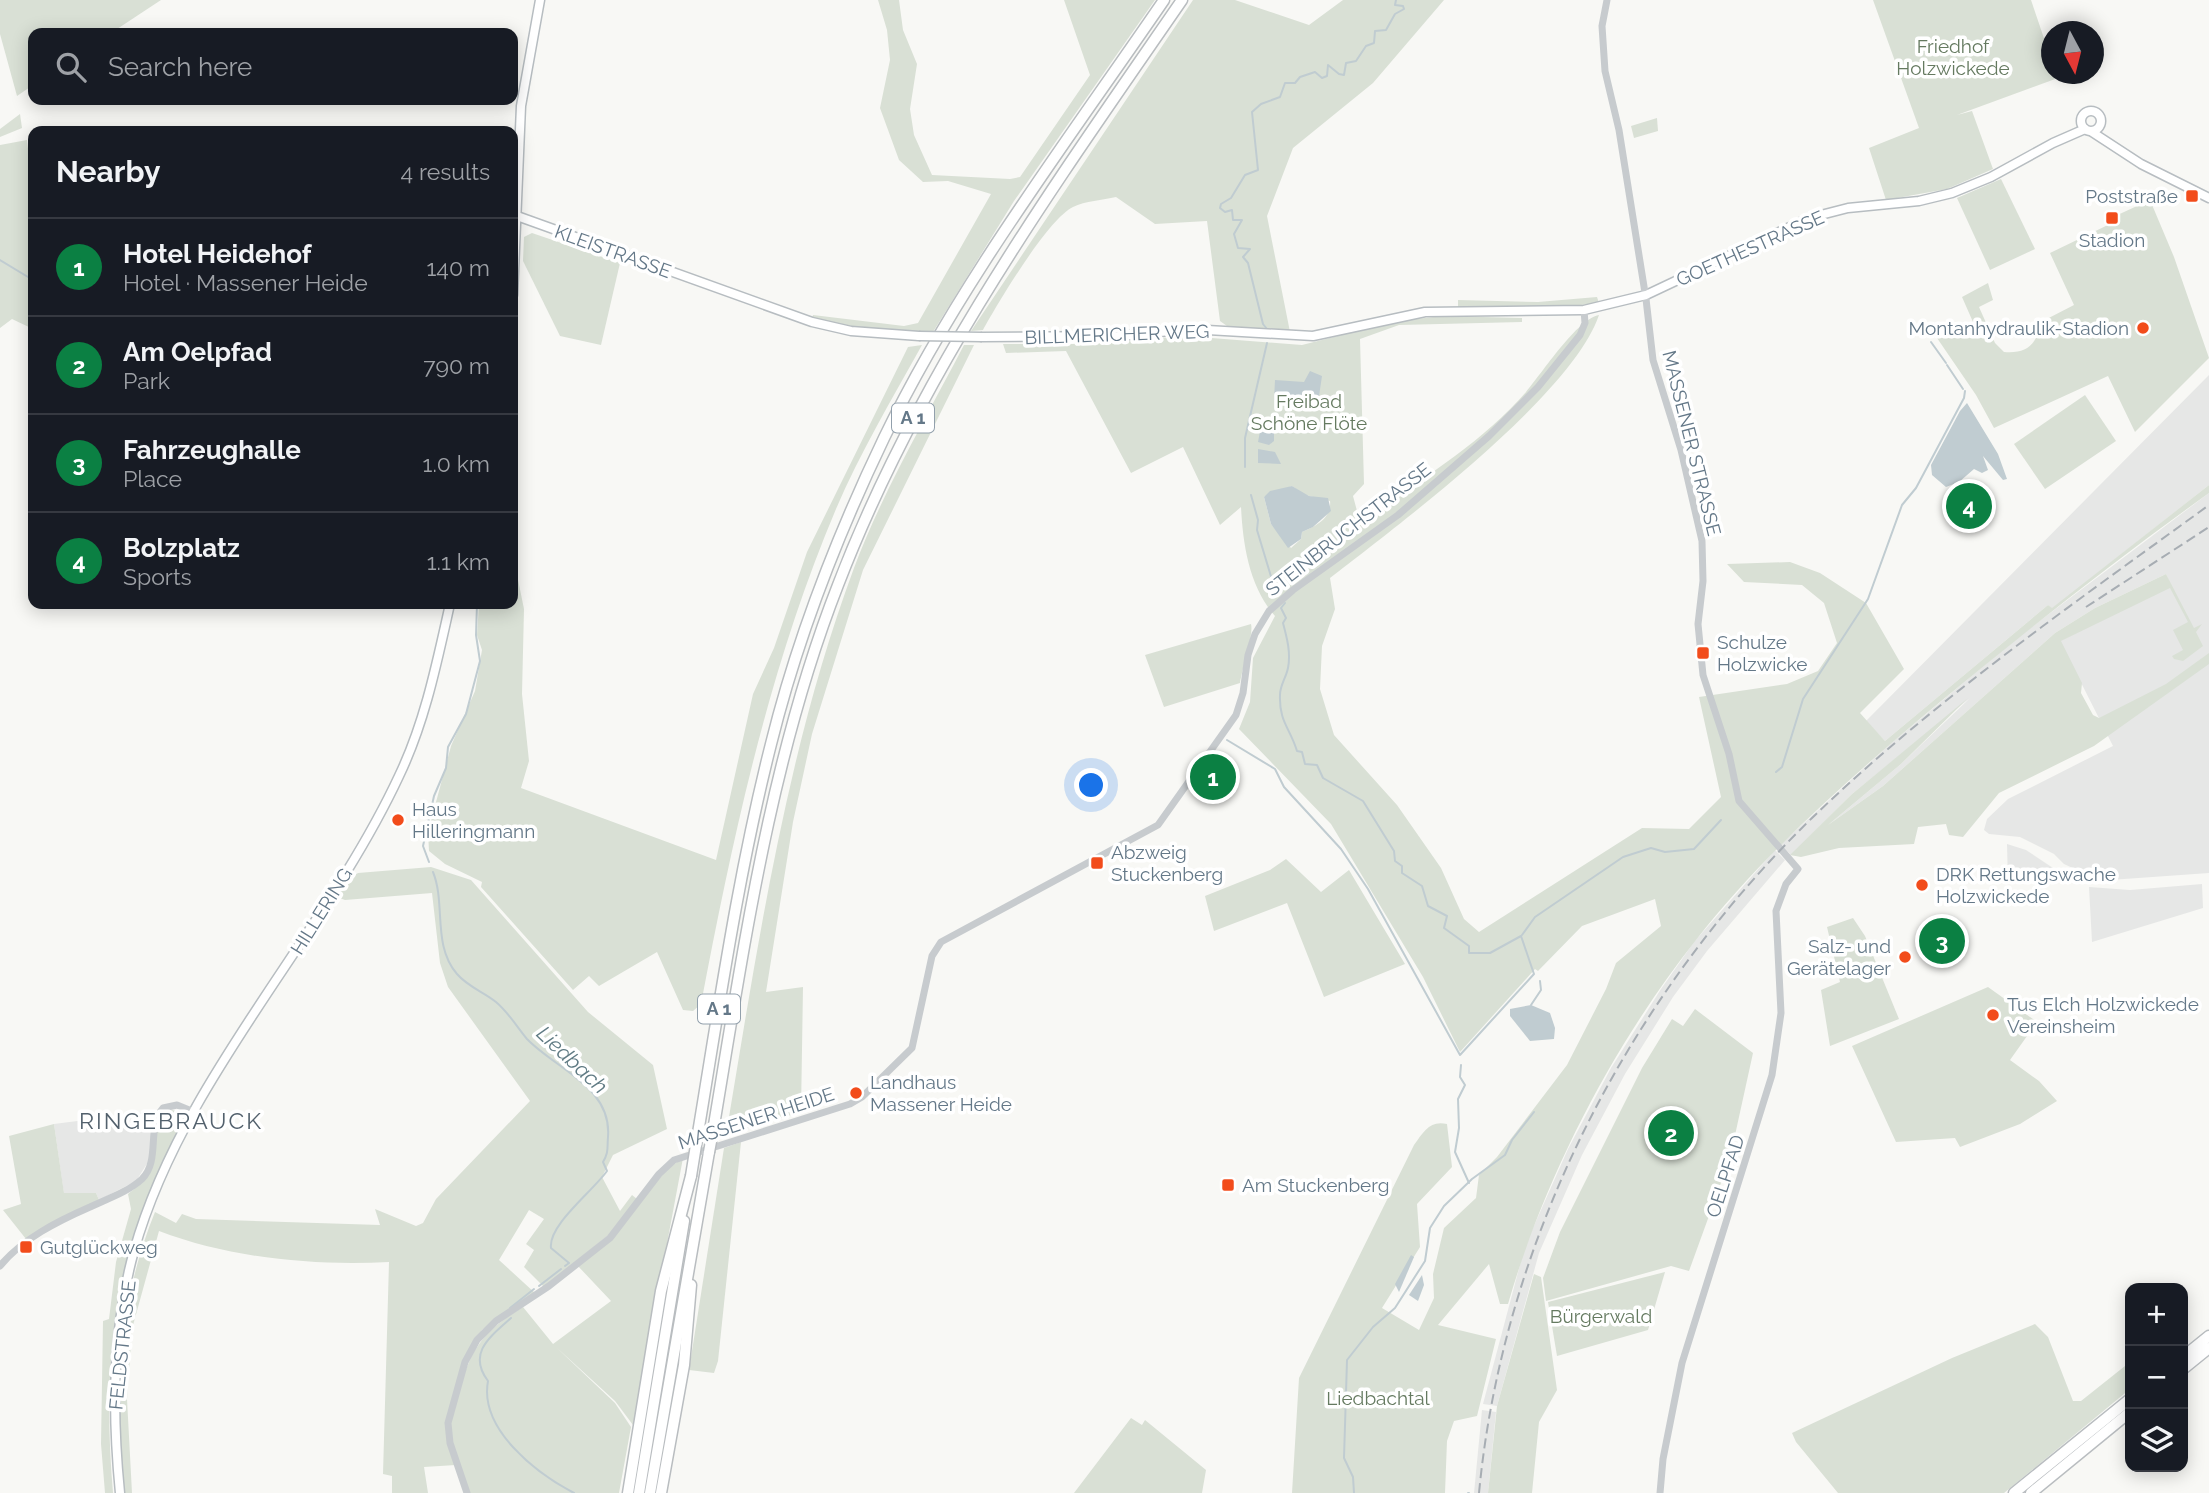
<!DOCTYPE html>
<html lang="en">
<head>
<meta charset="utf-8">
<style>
	body { margin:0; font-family:Raleway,sans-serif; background:#20242c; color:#f1f3f6 }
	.controls { position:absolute; right:21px; bottom:21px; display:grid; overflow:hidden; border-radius:14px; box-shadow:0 4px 18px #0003 }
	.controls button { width:63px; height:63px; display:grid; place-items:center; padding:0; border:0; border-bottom:2px solid #363941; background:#171b24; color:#f1f3f6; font:35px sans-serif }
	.compass { position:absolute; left:2041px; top:21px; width:63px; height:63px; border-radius:50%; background:#171b24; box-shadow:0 4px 18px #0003; rotate:173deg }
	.you { position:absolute; left:1092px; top:786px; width:24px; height:24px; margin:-18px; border:5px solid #fff; border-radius:50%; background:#1a73e8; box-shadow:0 0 0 10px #1a73e833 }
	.badge { display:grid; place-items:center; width:46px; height:46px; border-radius:50%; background:#0b8043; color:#fff; font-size:23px; font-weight:700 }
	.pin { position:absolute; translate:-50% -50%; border:4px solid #fff; box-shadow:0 2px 7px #0006 }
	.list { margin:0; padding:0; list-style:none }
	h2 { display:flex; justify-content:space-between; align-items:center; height:91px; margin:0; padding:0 28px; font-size:30px }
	h2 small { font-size:23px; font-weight:400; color:#9ea1a6 }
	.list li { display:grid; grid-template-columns:46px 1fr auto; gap:21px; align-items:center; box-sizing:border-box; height:98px; padding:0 28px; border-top:2px solid #363941 }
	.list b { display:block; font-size:26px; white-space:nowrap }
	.list p { margin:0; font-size:23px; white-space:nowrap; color:#9ea1a6 }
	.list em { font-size:23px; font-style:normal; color:#9ea1a6 }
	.icon { flex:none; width:38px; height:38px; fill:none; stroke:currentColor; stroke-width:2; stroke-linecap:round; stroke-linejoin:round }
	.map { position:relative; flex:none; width:2209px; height:1493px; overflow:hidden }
	.search { position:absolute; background:#171b24; box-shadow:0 4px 18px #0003; left:28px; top:28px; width:490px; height:77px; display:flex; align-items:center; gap:18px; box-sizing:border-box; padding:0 24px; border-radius:14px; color:#9ea1a6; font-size:26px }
	.panel { position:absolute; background:#171b24; box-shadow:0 4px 18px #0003; left:28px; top:126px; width:490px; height:483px; border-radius:14px }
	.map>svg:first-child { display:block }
	.built { fill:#e6e7e6 }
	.green { fill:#d9e0d5; fill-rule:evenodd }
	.water { fill:#c0ccd1 }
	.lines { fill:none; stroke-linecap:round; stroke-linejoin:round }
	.stream { stroke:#c0ccd1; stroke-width:2 }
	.secondary-casing { stroke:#b7bdc1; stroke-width:11 }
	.motorway-casing { stroke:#b9bdc0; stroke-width:13 }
	.tertiary { stroke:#c7cbce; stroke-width:7 }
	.secondary { stroke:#fff; stroke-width:8 }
	.motorway { stroke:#fff; stroke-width:10 }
	.rail { stroke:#a7adb3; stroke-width:2; stroke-dasharray:10 5; stroke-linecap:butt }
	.secondary-bridge-casing { stroke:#b7bdc1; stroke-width:11; stroke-linecap:butt }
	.motorway-bridge-casing { stroke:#b9bdc0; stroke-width:13; stroke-linecap:butt }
	.secondary-bridge { stroke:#fff; stroke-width:8 }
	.motorway-bridge { stroke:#fff; stroke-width:10 }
	.poi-dot { fill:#f24c1b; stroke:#fff; stroke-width:2.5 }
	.labels { text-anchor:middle; stroke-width:7; stroke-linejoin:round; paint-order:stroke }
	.shield { fill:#fff; stroke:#92a0ac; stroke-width:2 }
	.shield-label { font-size:18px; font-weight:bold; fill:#647888 }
	.park-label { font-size:19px; fill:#657a60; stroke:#fff }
	.poi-label { font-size:19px; fill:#647888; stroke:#fff; text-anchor:start }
	.street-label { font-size:19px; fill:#647888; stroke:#fff }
	.water-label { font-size:21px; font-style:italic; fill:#607b84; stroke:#fff }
	.quarter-label { font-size:23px; letter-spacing:2px; fill:#53616d; stroke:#fff }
</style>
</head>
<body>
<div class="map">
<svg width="2209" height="1493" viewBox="0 0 2209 1493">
	<rect width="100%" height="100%" fill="#f8f8f5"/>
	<!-- built -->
	<g class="built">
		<polygon points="2209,375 2209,485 2052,609 2048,605 1885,741 1866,721"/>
		<polygon points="2209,493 2209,873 2110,880 2094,878 2064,864 2054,854 2020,837 1989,834 1984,830 1987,819 2008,799 2113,746 2060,641 2171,585 2166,574 2095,608 2055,633 1883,786 1828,825 1901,764 1970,698 1852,794 1791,855 1781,844 1889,745 2017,638"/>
		<polygon points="2007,844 2026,850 2056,870 2041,883 2008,884"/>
		<polygon points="1775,850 1785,860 1707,951 1673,997 1625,1074 1582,1155 1539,1253 1497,1406 1483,1404 1525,1246 1568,1149 1611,1068 1661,989 1694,942"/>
		<polygon points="2202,884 2203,908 2092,942 2089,887 2130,890"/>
		<polygon points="147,1112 155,1113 150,1159 136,1181 99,1200 96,1193 64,1194 54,1124"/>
		<polygon points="1482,1410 1496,1412 1488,1493 1474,1493"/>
	</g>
	<!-- green -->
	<g class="green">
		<polygon points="0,0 161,0 111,33 33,33 33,85 17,96 0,34"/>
		<polygon points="878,0 899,0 903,30 917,64 910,109 914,135 932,175 1010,179 1020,177 1090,75 1064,0 1155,0 1014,201 933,332 850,329 812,320 813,315 904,326 918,323 991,194 948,181 923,182 899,160 880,108 890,60 887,30"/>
		<path d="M1193,0H1235L1309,25L1343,0H1444L1373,83L1293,148L1267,216L1291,337L1234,331L1220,321L1207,221L1155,224L1116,197C1103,200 1085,201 1073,207C1047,220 998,303 983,330L971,331Z"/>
		<polygon points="1873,0 2031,0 2051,59 2052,74 2057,74 2058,78 1957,115 1972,111 1993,169 1947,189 1886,200 1869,148 1919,128"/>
		<polygon points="20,114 22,128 0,137 0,129"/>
		<polygon points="1657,118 1658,131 1634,138 1631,126"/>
		<polygon points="27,140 33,190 33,329 12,319 0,328 0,145"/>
		<polygon points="2001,179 2035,249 1990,270 1957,198"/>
		<path d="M2150,200L2174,257L2209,358L2135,432L2108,376L1994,428L1976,395L1937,338L1973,322L1962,297L1988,283L1993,300L1979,307L1995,343L2004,352C2026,354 2038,345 2039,323L2074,305L2050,253L2112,223L2111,218Z"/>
		<polygon points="532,233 620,263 601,345 560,336 523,261 524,237"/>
		<polygon points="1597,297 1599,303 1536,310 1458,307 1458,300 1538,302"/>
		<path d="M1599,315C1572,395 1401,523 1330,578L1335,609L1322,646L1320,689L1334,735L1397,805L1441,868L1464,919L1479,932L1642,828L1689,829L1721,797L1699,697L1787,684L1818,671L1837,643L1824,603L1802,585L1744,582L1727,564L1790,562L1820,573L1866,603L1904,669L1860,713L1885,741L2048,605L2052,608L2209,485V493C2117,559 2027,630 1940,702C1853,775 1767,850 1696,940C1613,1045 1545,1176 1508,1304H1500L1489,1264L1438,1325L1496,1339L1477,1416L1454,1421L1447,1441L1445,1493H1292L1299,1378L1414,1145C1424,1131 1430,1120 1447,1124L1452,1167L1417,1204L1420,1247L1382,1308L1419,1330L1434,1298L1433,1274L1444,1228L1476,1198L1479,1175L1497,1157L1567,1065L1606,989L1616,963L1661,926L1655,899L1582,926L1538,971L1535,969L1460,1052L1423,977L1331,824L1239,729L1250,702L1253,658L1275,616C1249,586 1243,545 1241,507L1220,525L1183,447L1131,473L1066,351L1006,353L1003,344H1090L1186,336L1302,345L1397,321L1443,316L1522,318V322L1399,325L1360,339L1364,484L1353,496L1360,522C1417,482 1480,445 1526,392C1542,373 1578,318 1599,315ZM1292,486L1305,495L1330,501C1332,518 1316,526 1302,532L1301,539L1291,548L1271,524L1264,497Z"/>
		<path d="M922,345C892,399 860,453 836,509C769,667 733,836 701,1004L693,1011L683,1010L657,952L599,986L589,976L573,990L481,887L482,882L445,864L429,851L428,832L451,746L475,691L482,650L477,635L479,604H513V555L524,609L522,694L529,761L521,788L716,860L753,694L774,648L807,552L908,347Z"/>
		<path d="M964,345H974L863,570L812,734L793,822L766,992L803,987L801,1112L726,1135C758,944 786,751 854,568C883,491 926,418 964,345Z"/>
		<polygon points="2085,395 2116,441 2045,489 2014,444"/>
		<polygon points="1980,490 1988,506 1958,522 1949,506"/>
		<polygon points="2166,574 2194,628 2202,624 2196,632 2203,646 2183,661 2174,659 2172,656 2183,650 2173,630 2188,622 2170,588 2061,641 2082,683 2081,693 2093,715 2099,718 2166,684 2209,653 2209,664 2094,746 1999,793 1963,837 1949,835 1946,824 1918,827 1914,844 1839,848 1801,857 1790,855 1852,794 1968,698 1901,764 1828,825 1883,786 2055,633 2095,608"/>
		<path d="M1251,624C1254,634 1242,669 1240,683L1164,707L1145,655Z"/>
		<polygon points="1286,859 1321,892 1349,870 1405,964 1324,997 1287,903 1214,931 1205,896 1270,870"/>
		<path d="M431,867L471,880L588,1012L653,1065L667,1129L613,1155L602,1177L620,1211L632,1195L637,1199L616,1229L544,1287L524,1267L534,1250L526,1244L544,1219L529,1210L499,1260L535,1293L482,1330L463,1362L446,1423L456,1465L424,1467L428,1493H392V1476L383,1474L389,1262C313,1266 230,1258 159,1231L132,1329L127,1399L132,1493H124C112,1399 119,1300 155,1212L176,1223L182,1214L196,1219L380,1225L375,1209L416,1226L423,1223L436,1199L530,1101L448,987L440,963L432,893L345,900L337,897L350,878L358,873Z"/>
		<polygon points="1853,918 1865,936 1899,1019 1830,1046 1821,990 1840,982 1827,927"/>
		<polygon points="1988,987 2037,1022 2010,1060 2039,1081 2057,1101 2020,1124 1960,1147 1955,1138 1896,1142 1852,1046"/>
		<polygon points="1695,1009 1753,1053 1730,1158 1689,1271 1671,1266 1546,1301 1543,1278 1560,1232 1642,1068 1672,1019 1683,1026"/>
		<path d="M171,1110L178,1111L183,1119C167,1163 144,1204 131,1248C107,1328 106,1411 113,1493H105L101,1444L103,1321L109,1319L116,1262L131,1209L128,1194C165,1168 149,1146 163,1112Z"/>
		<polygon points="54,1124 64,1193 96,1193 99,1200 26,1239 3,1210 21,1204 9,1136"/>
		<polygon points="741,1142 718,1361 714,1373 689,1370 724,1148"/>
		<path d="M683,1158L633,1425L615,1401L556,1347L615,1403L631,1427L619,1493H470C462,1472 451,1449 450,1426C450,1416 455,1404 458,1394C471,1349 482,1332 523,1307L553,1344L611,1301L577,1265L610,1240L667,1169Z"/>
		<polygon points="1665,1272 1648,1330 1557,1356 1548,1302"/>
		<polygon points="1534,1274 1541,1277 1557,1390 1539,1422 1532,1493 1488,1493 1497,1406"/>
		<polygon points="2035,1324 2048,1337 2073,1401 2081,1401 2125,1366 2130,1373 2130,1389 2004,1493 1838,1493 1796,1442 1792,1433 1952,1358"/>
		<polygon points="1131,1418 1142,1425 1145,1420 1206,1470 1202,1493 1074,1493"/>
	</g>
	<!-- water -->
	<g class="water">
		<polygon points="1310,371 1322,376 1318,403 1274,400 1275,380 1304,382"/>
		<polygon points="1967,403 1998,454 2007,479 2003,480 1983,456 1988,470 1982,473 1974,469 1959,482 1946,487 1932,475 1931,465 1960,411"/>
		<polygon points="1262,421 1274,424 1274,441 1269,445 1258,442"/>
		<polygon points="1258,449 1275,452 1281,464 1258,463"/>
		<polygon points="1292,486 1309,496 1328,498 1331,511 1313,527 1302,532 1301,539 1288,548 1271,524 1264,497 1270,491"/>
		<polygon points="1531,1005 1550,1013 1555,1028 1554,1039 1530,1041 1510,1016 1510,1009"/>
		<polygon points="1411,1255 1414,1257 1399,1292 1395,1284"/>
		<polygon points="1422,1275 1424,1285 1418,1301 1409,1295"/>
	</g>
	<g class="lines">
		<!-- stream -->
		<g class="stream">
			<polyline points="0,260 33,280"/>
			<polyline points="1267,329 1263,324 1248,263 1243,257 1250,249 1238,248 1234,234 1242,220 1233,220 1232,210 1225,212 1220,208 1221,204 1231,198 1245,175 1258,170 1252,112 1261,104 1280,97 1285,83 1295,83 1300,77 1315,72 1322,78 1327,76 1328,65 1339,74 1344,75 1346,63 1356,61 1366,46 1374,43 1375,31 1386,30 1395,14 1404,9 1403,6 1395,5 1396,0"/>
			<polyline points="1931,342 1946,363"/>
			<polyline points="1947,365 1963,389"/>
			<polyline points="1245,467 1245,438 1267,343"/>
			<polyline points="1251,495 1258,520 1257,530 1276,593"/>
			<path d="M1227,740L1275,769L1284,787L1341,849L1368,889L1460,1055L1534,974L1521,936L1490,953H1469V946L1444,928L1447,916L1428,906L1422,886L1402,873V866L1395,861L1394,851L1363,801L1323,778L1317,765L1305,764L1302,752L1297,751C1290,728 1279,722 1280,695C1280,685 1286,678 1288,668C1291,653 1287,638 1283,623L1286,618L1281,608L1285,603"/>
			<polyline points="1776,772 1782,767 1803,699 1868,599 1902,505 1916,488 1964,398 1965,391"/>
			<polyline points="429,862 423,846 434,796 446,768 448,747 466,714 480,661 476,635 477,604"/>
			<path d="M433,872C446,904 432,945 457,974C468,987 484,992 496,1002C509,1013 517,1027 527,1039C557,1070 612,1087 608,1137C607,1148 609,1152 603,1162L607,1171C593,1191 548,1225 551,1248L569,1263L565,1266"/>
			<polyline points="1522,935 1535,917 1623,857 1651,848 1665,852 1694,849 1721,820"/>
			<polyline points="1531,1005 1541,990 1540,981"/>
			<polyline points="1461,1065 1460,1077 1465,1085 1458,1099 1459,1128 1455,1152 1469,1183"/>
			<polyline points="539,1286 561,1269"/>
			<polyline points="510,1308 534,1289"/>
			<path d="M511,1318C490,1337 467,1353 488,1381C479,1429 536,1473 574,1493"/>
			<polyline points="1354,1493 1353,1477 1344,1458 1347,1360 1373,1327 1395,1308 1425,1261 1430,1228 1444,1206 1472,1179 1505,1155 1512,1140 1534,1112"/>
			<polyline points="1468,1493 1469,1493"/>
		</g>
		<defs>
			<g id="secondary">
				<circle cx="2091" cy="121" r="10"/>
				<polyline points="2092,132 2141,164 2209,198"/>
				<polyline points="517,216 812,322 851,331 919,336"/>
				<polyline points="513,295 521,106 540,0"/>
				<polyline points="982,337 1120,336 1190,329 1313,336 1425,312 1584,310 1646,295 1809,218 1848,208 1919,201 1952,193 1991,177 2053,143 2085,129"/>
				<path d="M120,1493C112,1412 112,1330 134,1251C182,1079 324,937 399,776C425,722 437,662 450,604"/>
			</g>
			<g id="motorway">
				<path d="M713,1131C744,947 770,759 838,585C920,371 1053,187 1182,0"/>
				<path d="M697,1139C719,1007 738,874 771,744C797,639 837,536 884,438C957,286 1069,139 1164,0"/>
				<polyline points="2183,1357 2209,1336"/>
				<polyline points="2183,1369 2209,1348"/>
				<polyline points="628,1493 661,1291 691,1176"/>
				<polyline points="639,1493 684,1221"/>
				<polyline points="650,1493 709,1152"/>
				<polyline points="661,1493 684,1365 691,1285"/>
				<polyline points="2014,1493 2130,1399"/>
				<polyline points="2031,1493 2130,1412"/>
			</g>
		</defs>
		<!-- secondary casing -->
		<use href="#secondary" class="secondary-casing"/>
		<!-- motorway casing -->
		<use href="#motorway" class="motorway-casing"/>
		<!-- tertiary -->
		<g class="tertiary">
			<polyline points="1607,0 1602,26 1605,71 1619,130 1646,299 1653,360 1681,450 1702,541 1703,581 1698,624 1703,675 1729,754 1739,801 1798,869 1786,884 1776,911 1781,1013 1772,1075 1682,1363 1663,1459 1660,1493"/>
			<path d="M0,1266C22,1239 58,1221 90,1207C107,1199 128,1192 142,1179C161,1160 146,1127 163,1108L177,1105L194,1112"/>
			<polyline points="467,1493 450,1443 448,1423 465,1362 477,1340 496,1321 549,1286 610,1238 659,1174 674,1160 850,1104 862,1097 912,1048 932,956 941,942 1158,825 1236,715 1243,693 1248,655 1255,634 1269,611 1293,590 1398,515 1489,436 1538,387 1580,335 1585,323 1584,310"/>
		</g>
		<!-- secondary -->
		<use href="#secondary" class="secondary"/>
		<!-- motorway -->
		<use href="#motorway" class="motorway"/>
		<!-- rail -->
		<g class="rail">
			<polyline points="2086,607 2209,527"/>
			<path d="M1479,1493C1503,1239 1629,996 1812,818C1933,701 2073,604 2209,505"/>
		</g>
		<defs>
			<polyline id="secondary-bridge" points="919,336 982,337"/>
			<g id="motorway-bridge">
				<polyline points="709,1152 713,1131"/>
				<polyline points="691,1176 697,1139"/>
			</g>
		</defs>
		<!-- secondary-bridge casing -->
		<use href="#secondary-bridge" class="secondary-bridge-casing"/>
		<!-- motorway-bridge casing -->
		<use href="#motorway-bridge" class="motorway-bridge-casing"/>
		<!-- secondary-bridge -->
		<use href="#secondary-bridge" class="secondary-bridge"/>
		<!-- motorway-bridge -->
		<use href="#motorway-bridge" class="motorway-bridge"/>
	</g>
	<!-- markers -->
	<g class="poi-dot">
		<rect x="2185" y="189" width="14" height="14" rx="3.5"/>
		<rect x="2105" y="211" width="14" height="14" rx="3.5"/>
		<circle cx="2143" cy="328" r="7"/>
		<rect x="1696" y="646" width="14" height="14" rx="3.5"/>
		<circle cx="398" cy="820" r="7"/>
		<rect x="1090" y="856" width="14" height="14" rx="3.5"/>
		<circle cx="1922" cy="885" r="7"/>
		<circle cx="1905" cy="957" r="7"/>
		<circle cx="1993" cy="1015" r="7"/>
		<circle cx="856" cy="1093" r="7"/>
		<rect x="1221" y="1178" width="14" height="14" rx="3.5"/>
		<rect x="19" y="1240" width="14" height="14" rx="3.5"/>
	</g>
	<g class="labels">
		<!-- shield labels -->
		<g class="shield">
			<rect x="892" y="403.5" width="42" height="29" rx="5"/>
			<rect x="698" y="994.5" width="42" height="29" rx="5"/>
		</g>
		<g class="shield-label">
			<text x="913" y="424">A 1</text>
			<text x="719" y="1015">A 1</text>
		</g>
		<!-- park labels -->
		<g class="park-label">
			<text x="1953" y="53">Friedhof<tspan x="1953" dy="22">Holzwickede</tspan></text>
			<text x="1309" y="408">Freibad<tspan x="1309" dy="22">Schöne Flöte</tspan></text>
			<text x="1601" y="1323">Bürgerwald</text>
			<text x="1378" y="1405">Liedbachtal</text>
		</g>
		<!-- poi labels -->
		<g class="poi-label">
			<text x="2178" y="203" text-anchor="end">Poststraße</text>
			<text x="2112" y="247" text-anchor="middle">Stadion</text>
			<text x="2129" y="335" text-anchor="end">Montanhydraulik-Stadion</text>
			<text x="1717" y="649">Schulze<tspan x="1717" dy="22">Holzwicke</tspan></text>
			<text x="412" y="816">Haus<tspan x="412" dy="22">Hilleringmann</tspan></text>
			<text x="1111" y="859">Abzweig<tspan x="1111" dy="22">Stuckenberg</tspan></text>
			<text x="1936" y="881">DRK Rettungswache<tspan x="1936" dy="22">Holzwickede</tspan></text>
			<text x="1891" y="953" text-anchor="end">Salz- und<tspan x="1891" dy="22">Gerätelager</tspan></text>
			<text x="2007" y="1011">Tus Elch Holzwickede<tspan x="2007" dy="22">Vereinsheim</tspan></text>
			<text x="870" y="1089">Landhaus<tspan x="870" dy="22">Massener Heide</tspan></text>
			<text x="1242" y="1192">Am Stuckenberg</text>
			<text x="40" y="1254">Gutglückweg</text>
		</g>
		<!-- street labels -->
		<g class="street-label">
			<text transform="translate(1750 248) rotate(-24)" y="7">GOETHESTRASSE</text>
			<text transform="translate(613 251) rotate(20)" y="7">KLEISTRASSE</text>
			<text transform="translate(1117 334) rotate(-2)" y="7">BILLMERICHER WEG</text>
			<text transform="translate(1692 443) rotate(76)" y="7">MASSENER STRASSE</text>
			<text transform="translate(1348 529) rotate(-38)" y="7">STEINBRUCHSTRASSE</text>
			<text transform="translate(321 911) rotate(-58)" y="7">HILLERING</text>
			<text transform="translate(756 1118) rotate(-18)" y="7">MASSENER HEIDE</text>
			<text transform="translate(1725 1176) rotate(-72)" y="7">OELPFAD</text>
			<text transform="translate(122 1345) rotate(-84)" y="7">FELDSTRASSE</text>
		</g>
		<!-- water labels -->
		<g class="water-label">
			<text transform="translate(572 1060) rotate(43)" y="7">Liedbach</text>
		</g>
		<!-- quarter labels -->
		<g class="quarter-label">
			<text x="171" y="1129">RINGEBRAUCK</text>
		</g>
	</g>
</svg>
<div class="controls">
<button>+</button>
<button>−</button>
<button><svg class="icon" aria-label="layers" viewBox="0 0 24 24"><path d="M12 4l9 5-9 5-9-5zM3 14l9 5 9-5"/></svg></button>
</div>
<svg class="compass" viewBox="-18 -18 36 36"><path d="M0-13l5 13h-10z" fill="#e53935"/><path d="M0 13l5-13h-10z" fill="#9ea1a6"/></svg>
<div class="you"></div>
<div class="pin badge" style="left:1213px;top:777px">1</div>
<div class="pin badge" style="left:1671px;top:1133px">2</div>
<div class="pin badge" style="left:1942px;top:941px">3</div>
<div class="pin badge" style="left:1969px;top:506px">4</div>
<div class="search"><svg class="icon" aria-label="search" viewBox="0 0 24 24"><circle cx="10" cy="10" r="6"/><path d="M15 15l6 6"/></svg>Search here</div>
<section class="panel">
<h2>Nearby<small>4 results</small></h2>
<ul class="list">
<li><span class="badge">1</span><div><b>Hotel Heidehof</b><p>Hotel · Massener Heide</p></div><em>140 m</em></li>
<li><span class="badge">2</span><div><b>Am Oelpfad</b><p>Park</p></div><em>790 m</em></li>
<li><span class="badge">3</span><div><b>Fahrzeughalle</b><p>Place</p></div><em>1.0 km</em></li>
<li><span class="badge">4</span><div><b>Bolzplatz</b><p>Sports</p></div><em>1.1 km</em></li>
</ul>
</section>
</div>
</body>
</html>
